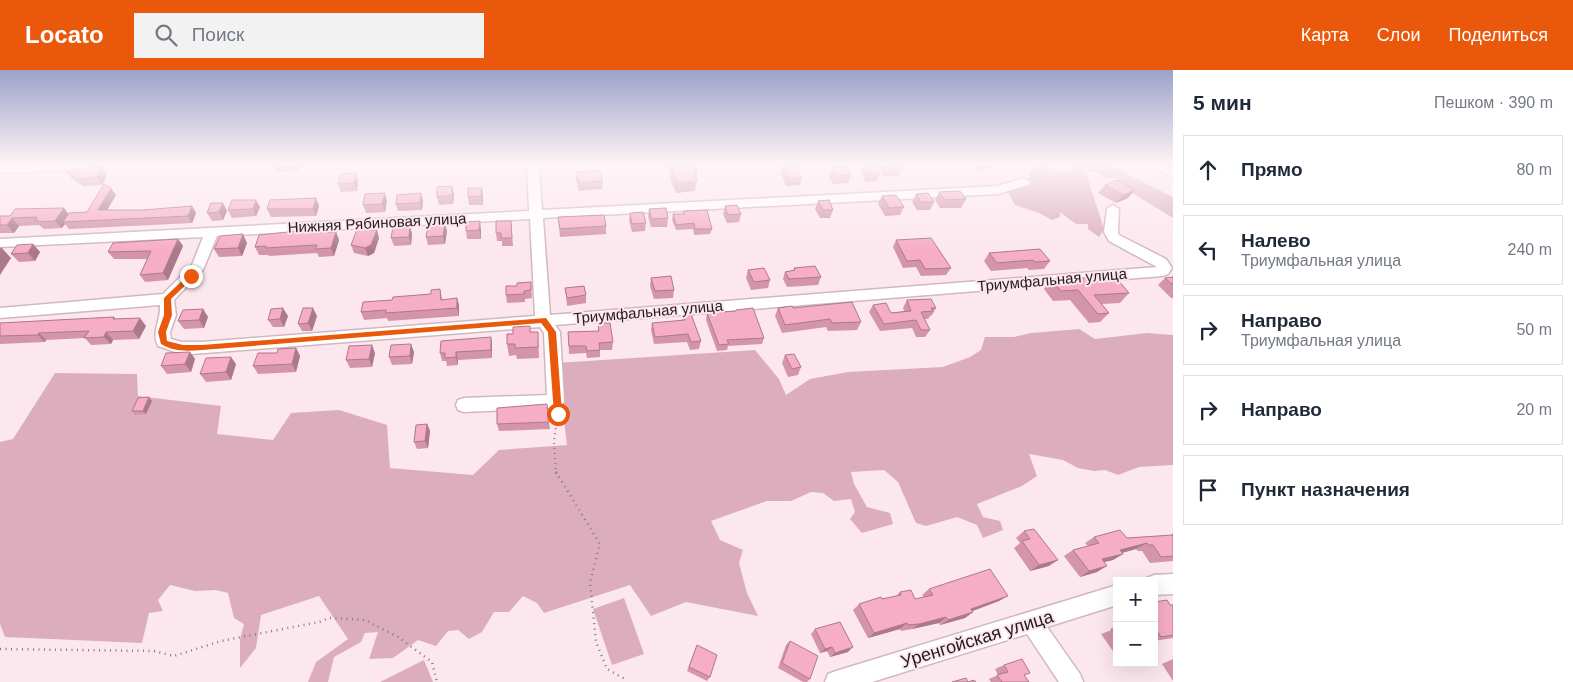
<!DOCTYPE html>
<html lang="ru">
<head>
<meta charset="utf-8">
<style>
	body { margin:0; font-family:Helvetica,sans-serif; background:#f2f2f3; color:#1f2937 }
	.controls { position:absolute; right:15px; bottom:15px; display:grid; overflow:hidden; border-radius:0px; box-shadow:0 5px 20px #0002 }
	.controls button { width:45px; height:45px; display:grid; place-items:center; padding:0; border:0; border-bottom:1px solid #e0e1e3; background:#fff; color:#1f2937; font:25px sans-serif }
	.stop { position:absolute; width:15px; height:15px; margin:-11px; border:4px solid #ea580c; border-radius:50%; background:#fff }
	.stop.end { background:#ea580c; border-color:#fff; box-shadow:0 1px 5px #0008 }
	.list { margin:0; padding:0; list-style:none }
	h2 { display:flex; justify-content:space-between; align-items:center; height:65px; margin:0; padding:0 20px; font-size:21px }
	h2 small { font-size:16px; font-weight:400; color:#747a83 }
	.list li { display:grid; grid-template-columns:32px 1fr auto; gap:15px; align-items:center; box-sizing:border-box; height:70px; margin:0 10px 10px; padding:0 10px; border:1px solid #e0e1e3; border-radius:0px }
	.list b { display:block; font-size:19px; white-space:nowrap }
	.list p { margin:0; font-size:16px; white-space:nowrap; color:#747a83 }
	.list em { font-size:16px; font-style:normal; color:#747a83 }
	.icon { flex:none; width:28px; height:28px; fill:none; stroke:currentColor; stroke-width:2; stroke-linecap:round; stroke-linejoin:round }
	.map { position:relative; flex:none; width:1173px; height:612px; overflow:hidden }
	header { display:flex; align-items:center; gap:30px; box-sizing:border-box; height:70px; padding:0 25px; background:#ea580c; color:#fff }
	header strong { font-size:24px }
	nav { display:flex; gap:28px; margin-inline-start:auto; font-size:18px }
	.search { width:350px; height:45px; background:#f2f2f3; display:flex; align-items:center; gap:12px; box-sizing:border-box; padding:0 18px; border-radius:0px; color:#747a83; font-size:19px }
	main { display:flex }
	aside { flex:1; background:#fff }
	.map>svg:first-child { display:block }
	.green { fill:#dcaebd }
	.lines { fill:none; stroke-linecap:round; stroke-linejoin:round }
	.minor-casing { stroke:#d1b8bf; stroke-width:3 }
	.path-far1 { stroke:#897a7f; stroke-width:2; stroke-dasharray:1 4; stroke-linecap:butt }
	.path { stroke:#897a7f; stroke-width:2.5; stroke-dasharray:1 4.5; stroke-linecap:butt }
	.minor { fill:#fff; fill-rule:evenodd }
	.wall { fill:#d495aa }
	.shaded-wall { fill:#ac798b }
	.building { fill:#f6adc6; stroke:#ac798b }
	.route { fill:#ea580c }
	.labels { text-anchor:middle; stroke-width:4; stroke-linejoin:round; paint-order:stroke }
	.street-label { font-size:15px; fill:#241b1e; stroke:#fce7ee }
	.near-street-label { font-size:18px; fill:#241b1e; stroke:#fce7ee }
</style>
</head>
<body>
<header>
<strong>Locato</strong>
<div class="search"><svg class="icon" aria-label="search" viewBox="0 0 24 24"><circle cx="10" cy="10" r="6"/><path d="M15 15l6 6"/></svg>Поиск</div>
<nav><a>Карта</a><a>Слои</a><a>Поделиться</a></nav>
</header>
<main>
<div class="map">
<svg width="1173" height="612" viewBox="0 0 1173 612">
	<rect width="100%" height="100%" fill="#fce7ee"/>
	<!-- green -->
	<g class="green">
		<path d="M1036,95C1049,95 1061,109 1075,97L1073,95H1109L1173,127V148L1134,124L1117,108H1107L1092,101L1086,103L1104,159L1099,167L1088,159V154H1076L1060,142V147L1052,150L1039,143L1015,135L1007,121L1027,114L1032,98L1037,97Z"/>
		<polygon points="1079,259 1095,269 1147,263 1173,265 1173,395 1139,397 1118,405 1105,400 1094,401 1078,398 1063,390 1029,384 1037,406 1022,416 977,434 983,447 1000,451 1003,460 983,468 977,455 957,447 926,456 916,453 898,412 884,400 851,402 854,414 867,437 890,443 893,454 862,463 850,449 855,442 851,429 834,431 823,423 811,422 791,431 767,431 711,451 720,470 743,480 739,493 747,523 758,546 686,532 651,546 630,515 544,543 537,533 523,526 509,542 494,542 482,562 469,569 458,560 448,561 436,576 418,570 393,588 369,589 378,562 365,563 361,572 334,587 328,612 308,612 316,592 348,569 319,526 261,545 256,578 240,598 240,569 244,554 234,548 228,523 216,520 195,521 170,515 158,530 163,541 149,543 142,573 5,567 0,554 0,372 13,369 55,303 137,304 138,326 221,336 217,364 273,370 291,343 339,340 387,355 390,398 473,405 499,380 567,375 557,293 755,280 779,309 786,325 810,309 848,302 943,297 970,287 981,280 985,267 1014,267 1031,263"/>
		<polygon points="624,528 644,584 612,595 593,539"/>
		<polygon points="424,590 433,612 380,612"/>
	</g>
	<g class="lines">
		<defs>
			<g id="minor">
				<polygon points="0,95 116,95 110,99 0,103"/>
				<path d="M527,95H539L542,140L997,116L1024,108L1030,112L1028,115L998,124L543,148L550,245L1157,197L1109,171L1104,162L1107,139L1113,135L1119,139L1118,162L1119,165L1166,189L1172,198L1168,204L1163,206L555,255L560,262L564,331L562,336L556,338L464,342L458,340L456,335L458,330L464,328L547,325L544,263L540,257L192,284L178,283L158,276C151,262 161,250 160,235L0,248V238L163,224L192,195L203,167L0,177V169L529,141ZM530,149L535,246L202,272H182L171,269L170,262L176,245L174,230L203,200L217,166Z"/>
				<polygon points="1148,95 1165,95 1173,98 1173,106 1150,98"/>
				<polygon points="1173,504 1173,524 1154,525 1154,511 1146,511 1147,508 1154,505"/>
				<polygon points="1117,515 1117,535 1047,557 1080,604 1083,612 1059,612 1027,564 872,612 825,612 828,604 836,601"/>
			</g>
		</defs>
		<!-- minor casing -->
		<use href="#minor" class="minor-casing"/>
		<!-- path-far1 -->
		<polyline class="path-far1" points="556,404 554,371 558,342"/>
		<!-- path -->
		<g class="path">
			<polyline points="556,402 600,474 590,512 596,572 607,599 623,608 624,612"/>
			<polyline points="0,579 154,581 174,586 221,571 319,552 329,548 365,550 398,567 432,592 437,612"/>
		</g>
		<!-- minor -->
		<use href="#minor" class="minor"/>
	</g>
	<!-- wall -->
	<g class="wall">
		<polygon points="273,95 300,95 298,101 276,102"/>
		<polygon points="667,95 694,95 697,103 695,121 676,123 672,114"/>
		<polygon points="782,95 802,108 800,115 786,116 780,102"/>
		<polygon points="863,95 875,95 880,103 877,111 866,112 860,102"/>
		<polygon points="879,95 900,95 903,98 899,106 884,107 878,98"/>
		<polygon points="975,95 992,95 990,99 978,100"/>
		<polygon points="102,97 107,105 102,115 83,116 71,108 65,100"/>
		<polygon points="832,98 851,105 848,113 833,114 829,106"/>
		<polygon points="576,102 603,111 602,119 579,121 576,110"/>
		<polygon points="356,103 358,111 357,121 341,122 338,114"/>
		<polygon points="1105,115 1128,128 1116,133 1098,123"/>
		<polygon points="482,118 483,126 483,135 469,135 468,127"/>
		<polygon points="939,122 966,129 961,138 940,138 935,130"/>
		<polygon points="454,124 453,134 439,135 437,127"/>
		<polygon points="916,124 934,132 930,140 917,140 912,132"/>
		<polygon points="116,125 107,140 143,140 192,136 196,143 192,153 69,159 65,154 62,158 44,159 39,155 19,156 14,163 0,163 0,146 68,144 87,142"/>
		<polygon points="882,126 904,137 900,145 885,146 878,134"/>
		<polygon points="316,128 319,136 316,146 271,147 267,139"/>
		<polygon points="423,130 422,140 398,141 396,134"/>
		<polygon points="387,131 385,142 366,143 363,135"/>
		<polygon points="818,131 833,140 830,148 820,148 815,139"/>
		<polygon points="223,133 227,141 223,150 212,151 207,143"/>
		<polygon points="725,136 741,144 739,152 727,153 723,144"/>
		<polygon points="260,137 256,146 232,148 228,140"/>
		<polygon points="649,139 668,148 667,157 651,157 648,147"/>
		<polygon points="684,141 712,159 710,164 694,165 693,159 676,160 672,150 673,144 683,144"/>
		<polygon points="630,143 646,153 645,161 632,162 629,151"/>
		<polygon points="558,147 606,156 606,164 560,167"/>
		<polygon points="511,151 513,176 502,176 502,171 497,171 496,163"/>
		<polygon points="410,156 412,164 411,175 394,176 391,168"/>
		<polygon points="368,157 369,160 379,168 374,183 368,186 354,183 351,175"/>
		<polygon points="481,160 481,169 467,169 466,161"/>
		<polygon points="447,161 445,174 428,175 426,167"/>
		<polygon points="336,162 339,170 334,186 319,187 317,183 269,186 268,185 259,185 255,177 309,163"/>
		<polygon points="178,169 183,176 168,210 145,212 140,205 147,189 114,189 108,182"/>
		<polygon points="896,170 951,198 946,205 921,206 916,197 903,198 893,177"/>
		<polygon points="247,173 242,186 219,187 214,179"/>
		<polygon points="33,174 40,182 35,191 19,192 11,184"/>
		<polygon points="989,183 1050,191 1044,199 1029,200 1027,198 991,201 984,191"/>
		<polygon points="794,198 821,207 818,215 787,217 783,209 785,202 794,201"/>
		<polygon points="748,200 770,210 768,218 751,220 746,208"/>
		<polygon points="1173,207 1173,228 1171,228 1158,215 1165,208"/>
		<polygon points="651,208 674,220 673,228 654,229 650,216"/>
		<polygon points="1051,209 1110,210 1129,223 1120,233 1102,234 1109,243 1100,252 1089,253 1070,230 1053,231 1044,219"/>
		<polygon points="531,212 532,228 525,229 525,232 507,233 506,225 517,216"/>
		<polygon points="565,218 586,225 586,233 567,236 566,226"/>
		<polygon points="440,219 442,229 459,235 459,246 388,251 387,248 364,250 361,242 392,230 431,224"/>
		<polygon points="907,230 936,238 932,245 930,246 928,249 924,249 930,260 925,267 916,267 912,258 880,261 869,242 873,235 891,243 904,241 903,238"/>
		<polygon points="778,238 793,238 861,252 857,260 828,261 826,257 782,263 775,246"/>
		<polygon points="203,239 208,247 204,258 184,259 178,251"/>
		<polygon points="736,240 764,268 762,274 728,276 727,280 717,281 706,250 707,243 735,241"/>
		<polygon points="683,245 701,271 699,279 690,280 687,272 654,274 651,260 652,253 682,251"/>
		<polygon points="288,246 284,257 273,257 268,250"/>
		<polygon points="317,246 312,261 302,261 298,254"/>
		<polygon points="114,247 116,249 146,256 139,269 113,270 111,274 91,275 85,268 46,270 45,272 0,274 0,253"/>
		<polygon points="598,253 613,272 612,280 600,280 600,287 587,288 586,283 569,284 568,262 598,261"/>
		<polygon points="530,262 538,262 539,288 517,289 516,285 509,286 507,274"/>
		<polygon points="491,267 492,275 492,288 458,290 458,295 447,296 446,291 442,291 440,283"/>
		<polygon points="296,278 300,286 296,302 258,304 253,296"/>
		<polygon points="190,282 195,289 191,302 167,304 161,296"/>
		<polygon points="414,282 412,294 392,295 389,287"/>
		<polygon points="375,283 372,297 350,298 346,290"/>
		<polygon points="785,285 801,297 798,305 788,307 782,293"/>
		<polygon points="236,294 231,310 206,312 200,304"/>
		<polygon points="152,331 146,344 135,345 132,341"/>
		<polygon points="549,352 550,359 499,361 497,354"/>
		<polygon points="427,354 430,361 428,378 417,379 414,372"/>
		<polygon points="1024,461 1049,496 1030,501 1014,478 1020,473 1016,468"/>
		<polygon points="1173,463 1173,491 1150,493 1142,481 1138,481 1136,479 1122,483 1123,484 1113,490 1104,492 1097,502 1080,507 1064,486 1073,480 1088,476 1085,473 1094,467 1127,468 1171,465"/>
		<polygon points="929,519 999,531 972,541 973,542 965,548 940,555 939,553 912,559 901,561 900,559 868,568 853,540 859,534 896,526 900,522 915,529 924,527 922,525"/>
		<polygon points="1154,532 1170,535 1173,535 1173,568 1154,571"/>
		<polygon points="1117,558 1117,587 1101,564"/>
		<polygon points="815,559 848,582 830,587 827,581 820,583 811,564"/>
		<polygon points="790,571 810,609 807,612 803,612 778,598 786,575"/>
		<polygon points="697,575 710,607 707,611 687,601"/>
		<polygon points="1173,589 1173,611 1162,594"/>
		<polygon points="1004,595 1024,605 1029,612 991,612 989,609 998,605 995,599"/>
	</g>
	<!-- shaded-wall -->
	<g class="shaded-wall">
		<polygon points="296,95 300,95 298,101"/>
		<polygon points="102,97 107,105 102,115 96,107"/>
		<polygon points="356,103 358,111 357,121 354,113"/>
		<polygon points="452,116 454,124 453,134 452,125"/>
		<polygon points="111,118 116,125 103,147 98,140"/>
		<polygon points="482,118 483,126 483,135 481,126"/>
		<polygon points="1135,120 1128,128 1116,133 1123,125"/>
		<polygon points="385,123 387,131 385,142 382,134"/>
		<polygon points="421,123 423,130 422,140 420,133"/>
		<polygon points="316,128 319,136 316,146 313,139"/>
		<polygon points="256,130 260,137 256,146 253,139"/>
		<polygon points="223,133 227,141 223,150 219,142"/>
		<polygon points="192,136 196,143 192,153 188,146"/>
		<polygon points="64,138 70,146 63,152 65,154 62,158 55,151"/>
		<polygon points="12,148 19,156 14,163 7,155"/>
		<polygon points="480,151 481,160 481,169 479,160"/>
		<polygon points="445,153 447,161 445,174 443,166"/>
		<polygon points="410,156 412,164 411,175 409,167"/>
		<polygon points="377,160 379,168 374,183 368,186 365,178"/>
		<polygon points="336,162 339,170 334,186 331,178"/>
		<polygon points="243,164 247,173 242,186 238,178"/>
		<polygon points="178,169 183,176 168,210 163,203"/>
		<polygon points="33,174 40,182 35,191 28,183"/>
		<polygon points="1,177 11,188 0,205 0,179"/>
		<polygon points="457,228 459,235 459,246 457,238"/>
		<polygon points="283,238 288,246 284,257 280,249"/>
		<polygon points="313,238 317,246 312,261 308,253"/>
		<polygon points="203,239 208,247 204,258 199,250"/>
		<polygon points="140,248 146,256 139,269 133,261"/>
		<polygon points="106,262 113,270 111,274 104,267"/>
		<polygon points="39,263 46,270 45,272 38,265"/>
		<polygon points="491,267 492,275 492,288 491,280"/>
		<polygon points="411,274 414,282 412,294 410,286"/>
		<polygon points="372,275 375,283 372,297 369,289"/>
		<polygon points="296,278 300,286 296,302 292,294"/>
		<polygon points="190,282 195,289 191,302 185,294"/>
		<polygon points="456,282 458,290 458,295 456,287"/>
		<polygon points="231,287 236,294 231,310 226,302"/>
		<polygon points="149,327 152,331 146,344 143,341"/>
		<polygon points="427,354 430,361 428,378 425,371"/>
		<polygon points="1147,473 1136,479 1110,486 1120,480"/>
		<polygon points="1123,484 1113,490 1092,495 1102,489"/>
		<polygon points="1058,490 1049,496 1030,501 1039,495"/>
		<polygon points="1107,496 1097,502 1080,507 1089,501"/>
		<polygon points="1008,526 999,531 962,545 971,539"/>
		<polygon points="973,542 965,548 940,555 948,550"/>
		<polygon points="946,547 939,553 912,559 919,554"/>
		<polygon points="907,553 900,559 868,568 874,563"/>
		<polygon points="832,577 827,581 820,583 825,579"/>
		<polygon points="853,577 848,582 830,587 835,583"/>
	</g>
	<!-- building -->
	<g class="building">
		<polygon points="671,95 694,95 697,103 694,103 697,112 678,113 674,105"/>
		<polygon points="782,95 795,95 802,108 788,108"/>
		<polygon points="863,95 875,95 880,103 869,104"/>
		<polygon points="885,95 900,95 903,98 887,99"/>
		<polygon points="102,97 96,107 77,109 65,100"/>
		<polygon points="846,97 851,105 836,106 832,98"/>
		<polygon points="599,100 603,111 579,113 576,102"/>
		<polygon points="356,103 354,113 338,114 340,104"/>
		<polygon points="1117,110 1135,120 1123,125 1105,115"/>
		<polygon points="104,114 111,118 98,140 143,140 192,136 188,146 63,152 69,143 87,142"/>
		<polygon points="452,116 452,125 437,127 437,117"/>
		<polygon points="468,118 482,118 481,126 468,127"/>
		<polygon points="960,121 966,129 945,130 939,122"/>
		<polygon points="385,123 382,134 363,135 365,124"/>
		<polygon points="421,123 420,133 396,134 397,125"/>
		<polygon points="928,123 934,132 921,132 916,124"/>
		<polygon points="896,125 904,137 889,138 882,126"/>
		<polygon points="316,128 313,139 267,139 270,130"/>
		<polygon points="232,130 256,130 253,139 228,140"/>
		<polygon points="829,130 833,140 823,140 818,131"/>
		<polygon points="211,133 223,133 219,142 207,143"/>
		<polygon points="737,135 741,144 728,145 725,136"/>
		<polygon points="64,138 55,151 37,152 38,150 35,150 37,147 12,148 7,155 0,155 0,146 10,146 15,139"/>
		<polygon points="666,138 668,148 652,149 649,139"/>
		<polygon points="707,140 712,159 695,159 694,153 676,155 673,144 684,144 684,141"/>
		<polygon points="643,142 646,153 632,154 630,143"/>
		<polygon points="604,145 606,156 560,159 558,147"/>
		<polygon points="480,151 479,160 466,161 466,152"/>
		<polygon points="496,151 511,151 512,168 501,168 501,163 496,163"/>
		<polygon points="445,153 443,166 426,167 428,156 433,156 434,154"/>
		<polygon points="410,156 409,167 391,168 393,157"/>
		<polygon points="358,157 368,157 367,160 377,160 371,175 365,178 351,175"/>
		<polygon points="307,160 307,163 336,162 331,178 315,179 317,175 265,178 266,176 255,177 259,165"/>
		<polygon points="243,164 238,178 214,179 220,166"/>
		<polygon points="931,168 951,198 925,199 920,190 907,191 896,170"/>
		<polygon points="178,169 163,203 140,205 151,181 108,182 113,173"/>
		<polygon points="33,174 28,183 11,184 17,175"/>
		<polygon points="1040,179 1050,191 1035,192 1033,190 997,193 989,183"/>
		<polygon points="815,196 821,207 789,209 785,202 795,200 794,198"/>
		<polygon points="764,198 770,210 754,212 748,200"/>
		<polygon points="671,206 674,220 655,221 651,208"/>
		<polygon points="1107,207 1110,210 1118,210 1129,223 1094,225 1109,243 1098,244 1078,220 1061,221 1051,209"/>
		<polygon points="1173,207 1173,215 1165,208"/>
		<polygon points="531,212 531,220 524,221 524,224 506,225 506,216 517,216 517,213"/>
		<polygon points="584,216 586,225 567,228 565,218"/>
		<polygon points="440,219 441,230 457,228 457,238 386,243 386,240 361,242 363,232 392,230 393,227 431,224 431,220"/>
		<polygon points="931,229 936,238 931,238 933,241 921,242 930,260 921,260 916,250 884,254 873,235 886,233 891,243 911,241 907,230"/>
		<polygon points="852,232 861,252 832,253 830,249 785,255 778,238 792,236 793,238"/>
		<polygon points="283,238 280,249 268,250 271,239"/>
		<polygon points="303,238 313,238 308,253 298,254"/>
		<polygon points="753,238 764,268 727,270 729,274 719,275 707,243 736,241 736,240"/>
		<polygon points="203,239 199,250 178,251 183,240"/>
		<polygon points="691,244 701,271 691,272 688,264 655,267 652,253 685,250 683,245"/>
		<polygon points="114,247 113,249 140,248 133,261 106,262 104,267 84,268 89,261 39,263 38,265 0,266 0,253"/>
		<polygon points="598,253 610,253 613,272 599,273 600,280 587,281 586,276 569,276 568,262 599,261"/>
		<polygon points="530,256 530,262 538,262 538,277 515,278 515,274 507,274 507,264 513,264 513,257"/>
		<polygon points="491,267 491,280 456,282 456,287 445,288 445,283 440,283 441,271"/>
		<polygon points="411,274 410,286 389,287 391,275"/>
		<polygon points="372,275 369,289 346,290 349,276"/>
		<polygon points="296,278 292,294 253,296 258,283 277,283 278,279"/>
		<polygon points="190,282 185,294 161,296 166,283"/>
		<polygon points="794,284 801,297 792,299 785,285"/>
		<polygon points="231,287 226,302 200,304 206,288"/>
		<polygon points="149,327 143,341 132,341 138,328"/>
		<polygon points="547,334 549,352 497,354 497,338"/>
		<polygon points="427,354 425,371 414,372 416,355"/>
		<polygon points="1034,459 1058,490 1039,495 1022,471 1030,469 1024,461"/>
		<polygon points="1120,460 1127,468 1173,465 1173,486 1161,487 1153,475 1148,475 1147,473 1120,480 1123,484 1102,489 1107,496 1089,501 1073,480 1099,473 1094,467"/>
		<polygon points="990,499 1008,526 971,539 973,542 948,550 946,547 919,554 908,555 907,553 874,563 859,534 881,527 882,529 901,525 900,522 911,520 915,529 933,525 929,519"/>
		<polygon points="1167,530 1170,535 1173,535 1173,565 1161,567 1154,556 1154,544 1157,543 1154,539 1154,532"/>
		<polygon points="840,552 853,577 835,583 832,577 825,579 815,559"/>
		<polygon points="1117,558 1117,567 1111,559"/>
		<polygon points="790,571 818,586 810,609 782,593"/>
		<polygon points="697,575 717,585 710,607 689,597"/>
		<polygon points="1022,589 1030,603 1024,605 1029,612 1002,612 997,605 1008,602 1004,595"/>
		<polygon points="966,608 968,612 974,610 976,612 952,612"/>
	</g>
	<!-- sky -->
	<linearGradient id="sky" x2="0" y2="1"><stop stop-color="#9da2cb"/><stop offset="0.52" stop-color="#fef4f7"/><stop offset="1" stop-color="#fef4f7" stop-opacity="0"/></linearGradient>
	<rect width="1173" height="181" fill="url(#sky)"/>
	<!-- route -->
	<path class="route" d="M189,204L195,206L171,229L172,245L166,262L167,271L183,275H202L546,248L556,262L562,344L558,348L554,344L548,262L541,253L202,280C187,281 174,282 161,274L158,262L164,245V228Z"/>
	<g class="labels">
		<!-- street labels -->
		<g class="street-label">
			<text transform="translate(377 153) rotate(-3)" y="5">Нижняя Рябиновая улица</text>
			<text transform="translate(1052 210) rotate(-5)" y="5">Триумфальная улица</text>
			<text transform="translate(648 242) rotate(-5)" y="5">Триумфальная улица</text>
		</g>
		<!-- near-street labels -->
		<g class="near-street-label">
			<text transform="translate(977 569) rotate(-17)" y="6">Уренгойская улица</text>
		</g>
	</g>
</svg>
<div class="controls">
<button>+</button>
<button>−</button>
</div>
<div class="stop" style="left:558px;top:344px"></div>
<div class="stop end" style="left:191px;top:206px"></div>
</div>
<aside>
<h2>5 мин<small>Пешком · 390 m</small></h2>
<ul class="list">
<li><svg class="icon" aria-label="ahead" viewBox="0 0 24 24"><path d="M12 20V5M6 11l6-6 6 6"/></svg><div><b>Прямо</b></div><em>80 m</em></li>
<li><svg class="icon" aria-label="left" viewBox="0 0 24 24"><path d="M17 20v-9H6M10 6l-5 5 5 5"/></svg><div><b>Налево</b><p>Триумфальная улица</p></div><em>240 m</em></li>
<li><svg class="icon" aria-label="right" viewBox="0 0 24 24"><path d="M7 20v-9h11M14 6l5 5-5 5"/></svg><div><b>Направо</b><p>Триумфальная улица</p></div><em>50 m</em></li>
<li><svg class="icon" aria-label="right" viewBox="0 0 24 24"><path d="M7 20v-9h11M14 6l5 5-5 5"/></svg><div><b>Направо</b></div><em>20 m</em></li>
<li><svg class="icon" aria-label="arrive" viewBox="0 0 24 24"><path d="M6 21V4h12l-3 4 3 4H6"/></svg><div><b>Пункт назначения</b></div></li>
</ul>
</aside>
</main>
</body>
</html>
